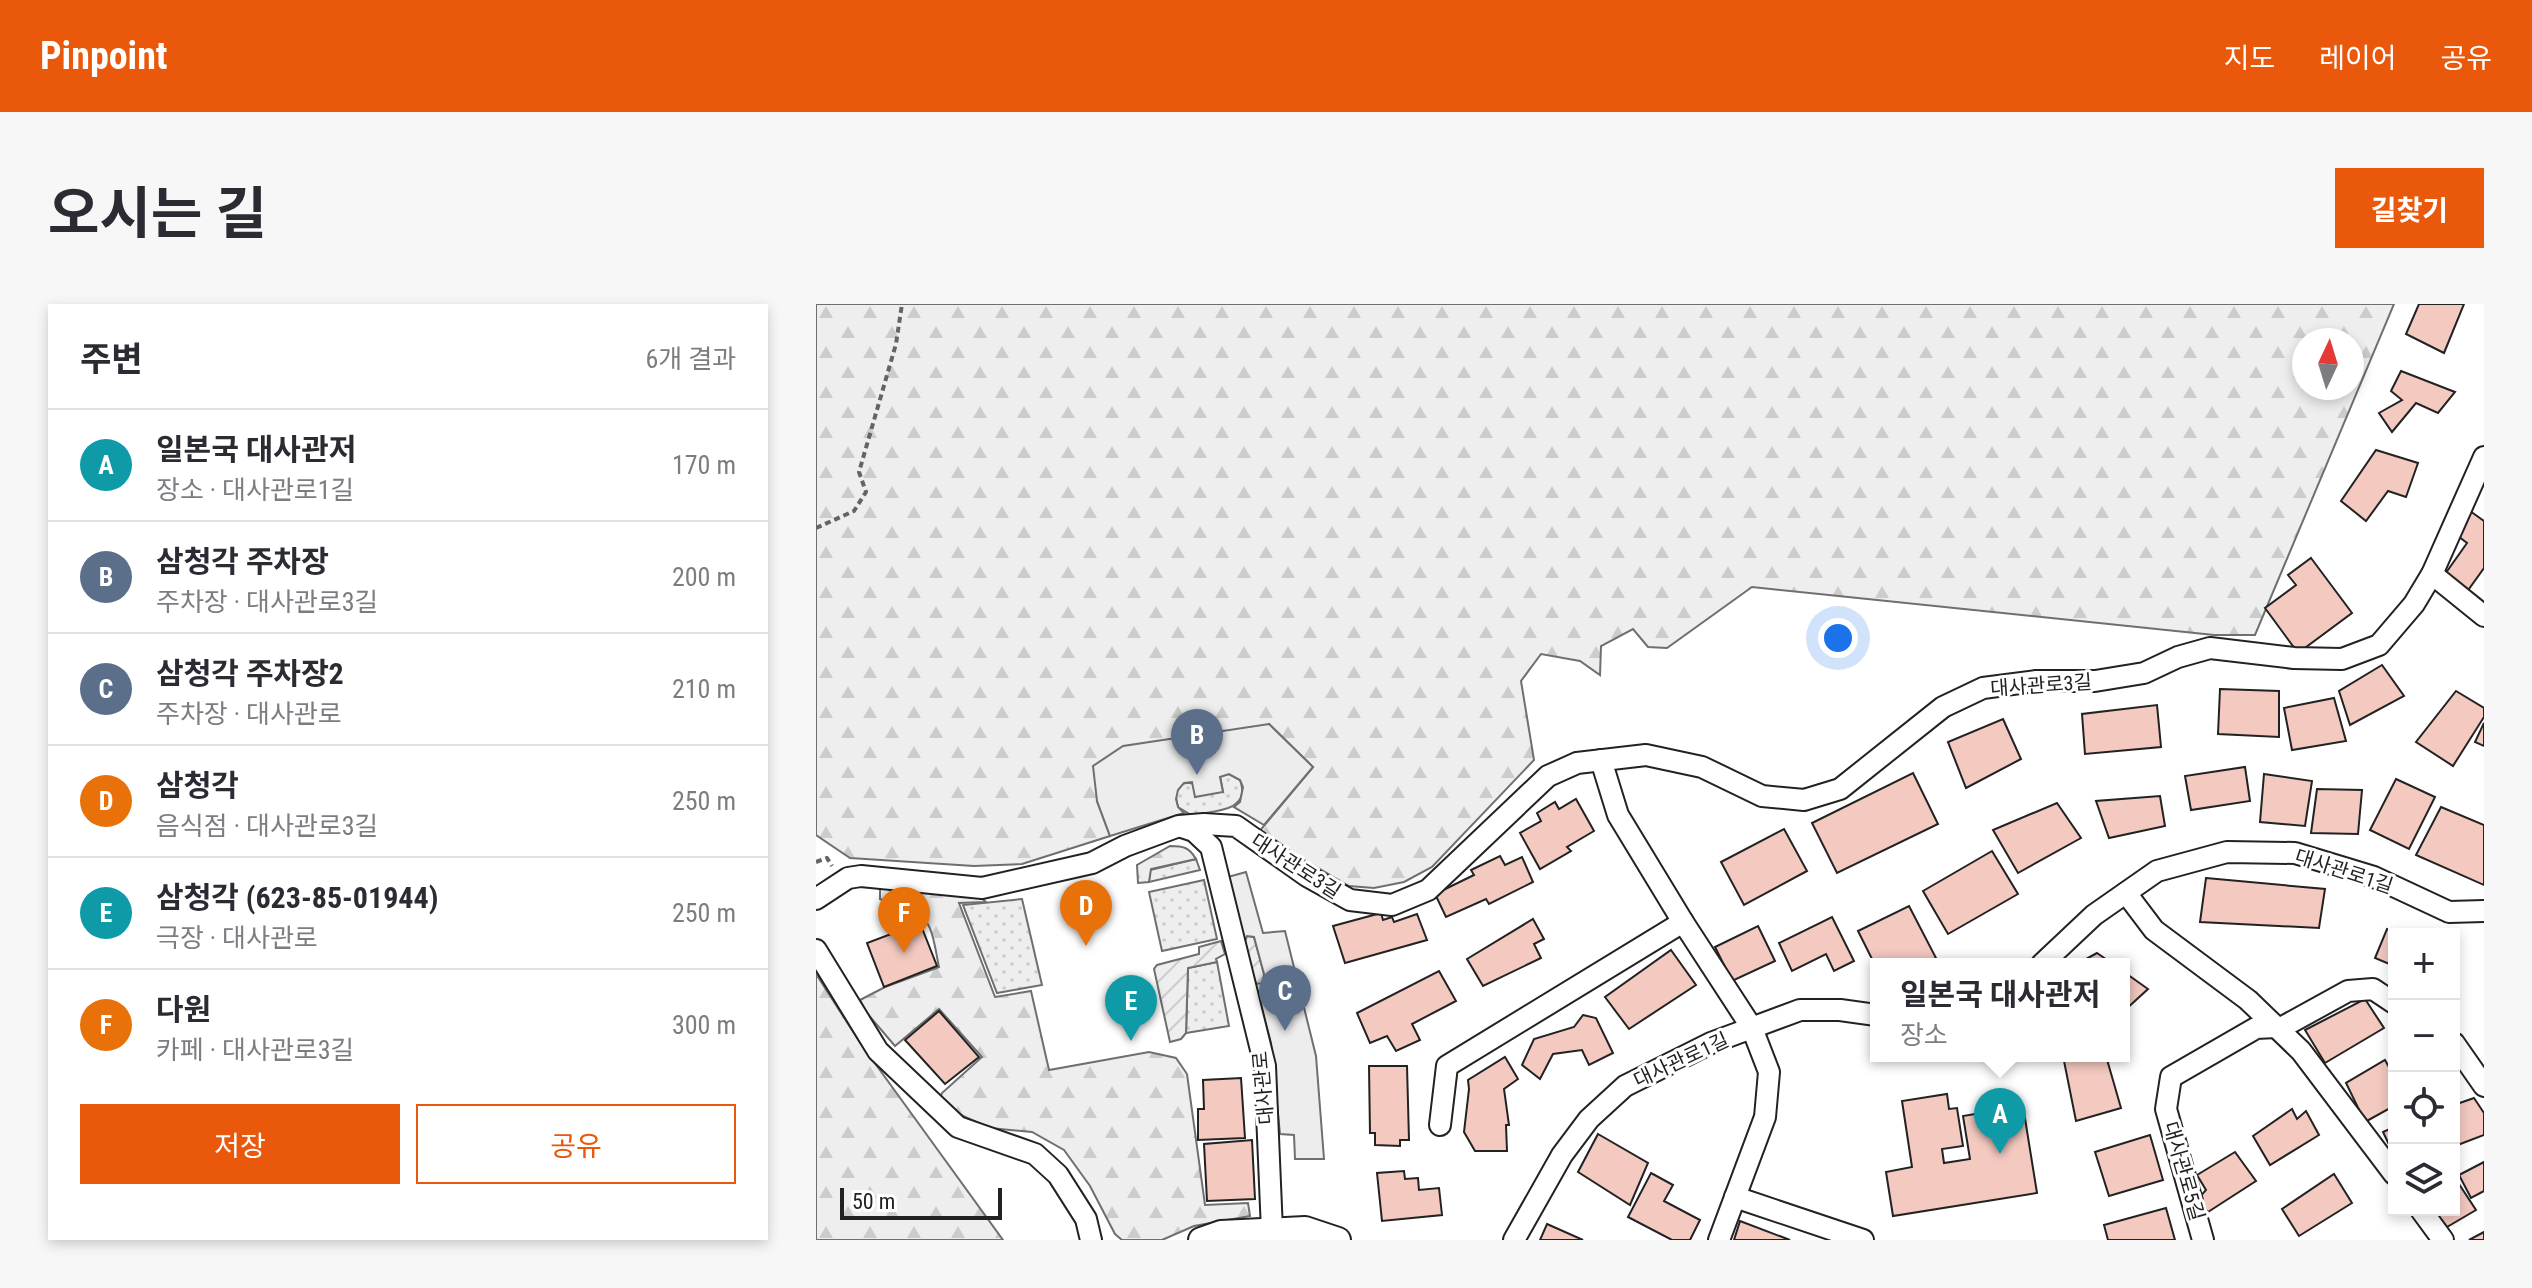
<!DOCTYPE html>
<html lang="ko">
<head>
<meta charset="utf-8">
<style>
	body { margin:0; font-family:"Roboto Condensed","Noto Sans KR",sans-serif; background:#f7f7f7; color:#2b2b33 }
	.controls { position:absolute; right:24px; bottom:24px; display:grid; overflow:hidden; border-radius:0px; box-shadow:0 4px 12px #0003 }
	.controls button { width:72px; height:72px; display:grid; place-items:center; padding:0; border:0; border-bottom:2px solid #e1e1e2; background:#fff; color:#2b2b33; font:40px sans-serif }
	.compass { position:absolute; left:1476px; top:24px; width:72px; height:72px; border-radius:50%; background:#fff; box-shadow:0 4px 12px #0003; rotate:4deg }
	.scale { position:absolute; left:24px; bottom:20px; width:162px; box-sizing:border-box; padding-left:8px; border:4px solid #222; border-top:0; font-size:22px; line-height:28px; white-space:nowrap; color:#222; -webkit-text-stroke:6px #fff; paint-order:stroke }
	.you { position:absolute; left:1022px; top:334px; width:28px; height:28px; margin:-20px; border:6px solid #fff; border-radius:50%; background:#1a73e8; box-shadow:0 0 0 12px #1a73e833 }
	.badge { display:grid; place-items:center; width:52px; height:52px; border-radius:50%; background:#ea580c; color:#fff; font-size:26px; font-weight:700 }
	.pin { position:absolute; translate:-50% -66px; filter:drop-shadow(0 2px 4px #0008) }
	.pin::after { content:''; position:absolute; top:42px; width:28px; height:24px; background:inherit; clip-path:polygon(0 0,100% 0,50% 100%) }
	.popup { position:absolute; left:1054px; top:654px; width:260px; height:104px; box-sizing:border-box; display:grid; place-content:center; border-radius:0px; background:#fff; filter:drop-shadow(0 2px 6px #0005); font-size:26px; white-space:nowrap; color:#7c7c81 }
	.popup b { font-size:30px; color:#2b2b33 }
	.popup::after { content:''; position:absolute; left:50%; top:100%; margin-left:-16px; border:16px solid transparent; border-top-color:#fff }
	.list { margin:0; padding:0; list-style:none }
	h2 { display:flex; justify-content:space-between; align-items:center; height:104px; margin:0; padding:0 32px; font-size:34px }
	h2 small { font-size:26px; font-weight:400; color:#7c7c81 }
	.list li { display:grid; grid-template-columns:52px 1fr auto; gap:24px; align-items:center; box-sizing:border-box; height:112px; padding:0 32px; border-top:2px solid #e1e1e2 }
	.list b { display:block; font-size:30px; white-space:nowrap }
	.list p { margin:0; font-size:26px; white-space:nowrap; color:#7c7c81 }
	.list em { font-size:26px; font-style:normal; color:#7c7c81 }
	.actions { display:flex; gap:16px; padding:24px 32px }
	.actions a { flex:1; padding:18px 0; border:2px solid #ea580c; border-radius:0px; text-align:center; font-size:28px; color:#ea580c }
	.actions .main { background:#ea580c; color:#fff }
	.icon { flex:none; width:44px; height:44px; fill:none; stroke:currentColor; stroke-width:2; stroke-linecap:round; stroke-linejoin:round }
	.map { position:relative; flex:none; width:1668px; height:936px; overflow:hidden; border-radius:0px }
	header { display:flex; align-items:center; gap:48px; box-sizing:border-box; height:112px; padding:0 40px; background:#ea580c; color:#fff }
	header strong { font-size:38px }
	nav { display:flex; gap:44px; margin-inline-start:auto; font-size:28px }
	.intro { display:flex; align-items:center; justify-content:space-between; box-sizing:border-box; height:192px; padding:0 48px }
	h1 { margin:0; font-size:56px }
	.button { padding:20px 36px; border-radius:0px; background:#ea580c; color:#fff; font-size:28px; font-weight:700 }
	main { display:flex; gap:48px; padding:0 48px }
	aside { flex:1; background:#fff; border-radius:0px; box-shadow:0 4px 12px #0003 }
	.map>svg:first-child { display:block }
	.grass { fill:url(#grass-dots); stroke:#6f6f6f; stroke-width:2 }
	.forest { fill:url(#forest-firs); stroke:#6f6f6f; stroke-width:2; fill-rule:evenodd }
	.garden { fill:url(#garden-furrows); stroke:#6f6f6f; stroke-width:2 }
	.parking { fill:#ededed; stroke:#6f6f6f; stroke-width:2 }
	.building { fill:#f3c9c0; stroke:#222; stroke-width:2 }
	.lines { fill:none; stroke-linecap:round; stroke-linejoin:round }
	.minor-casing { stroke:#222; stroke-width:24 }
	.tertiary-casing { stroke:#222; stroke-width:28 }
	.path { stroke:#646464; stroke-width:4; stroke-dasharray:6 4; stroke-linecap:butt }
	.minor { stroke:#fff; stroke-width:20 }
	.tertiary { stroke:#fff; stroke-width:24 }
	.labels { text-anchor:middle; stroke-width:6; stroke-linejoin:round; paint-order:stroke }
	.street-label { font-size:20px; fill:#222; stroke:#fff }
</style>
</head>
<body>
<header>
<strong>Pinpoint</strong>
<nav><a>지도</a><a>레이어</a><a>공유</a></nav>
</header>
<div class="intro"><h1>오시는 길</h1><a class="button">길찾기</a></div>
<main>
<aside>
<h2>주변<small>6개 결과</small></h2>
<ul class="list">
<li><span class="badge" style="background:#0f9aa8">A</span><div><b>일본국 대사관저</b><p>장소 · 대사관로1길</p></div><em>170 m</em></li>
<li><span class="badge" style="background:#5c6f8a">B</span><div><b>삼청각 주차장</b><p>주차장 · 대사관로3길</p></div><em>200 m</em></li>
<li><span class="badge" style="background:#5c6f8a">C</span><div><b>삼청각 주차장2</b><p>주차장 · 대사관로</p></div><em>210 m</em></li>
<li><span class="badge" style="background:#e8710a">D</span><div><b>삼청각</b><p>음식점 · 대사관로3길</p></div><em>250 m</em></li>
<li><span class="badge" style="background:#0f9aa8">E</span><div><b>삼청각 (623-85-01944)</b><p>극장 · 대사관로</p></div><em>250 m</em></li>
<li><span class="badge" style="background:#e8710a">F</span><div><b>다원</b><p>카페 · 대사관로3길</p></div><em>300 m</em></li>
</ul>
<div class="actions"><a class="main">저장</a><a>공유</a></div>
</aside>
<div class="map">
<svg width="1668" height="936" viewBox="0 0 1668 936">
	<defs>
		<pattern id="grass-dots" width="8" height="8" patternUnits="userSpaceOnUse" patternTransform="scale(2)"><rect width="8" height="8" fill="#eee"/><path d="M2 2h.1M6 6h.1" fill="none" stroke="#ccc" stroke-width="1.8" stroke-linecap="round"/></pattern>
		<pattern id="forest-firs" width="22" height="20" patternUnits="userSpaceOnUse" patternTransform="scale(2)"><rect width="22" height="20" fill="#eee"/><path d="M5 1l3.5 6h-7zM16 11l3.5 6h-7z" fill="#ccc"/></pattern>
		<pattern id="garden-furrows" width="10" height="10" patternUnits="userSpaceOnUse" patternTransform="scale(2)"><rect width="10" height="10" fill="#eee"/><path d="M-1 1l2-2M0 10L10 0M9 11l2-2" fill="none" stroke="#ccc"/></pattern>
	</defs>
	<rect width="100%" height="100%" fill="#fff"/>
	<!-- grass -->
	<g class="grass">
		<path d="M413,470L424,476C436,508 397,507 375,511L362,503C351,465 389,482 407,488L404,472Z"/>
		<polygon points="380,555 384,566 333,578 334,566"/>
		<polygon points="388,576 401,635 346,647 333,588"/>
		<polygon points="206,595 226,681 181,689 147,601"/>
		<polygon points="401,658 413,722 370,729 372,664"/>
	</g>
	<!-- forest -->
	<g class="forest">
		<path d="M0,0H1578L1439,331H1398L936,283L851,344L832,343L817,325L785,342L784,371L764,357L725,350L705,377L718,456L616,563L588,578L558,584L533,582L442,529L497,463L453,420L281,497L294,532L206,560L158,562L34,554L0,531ZM1488,36H1536V84H1488Z"/>
		<path d="M354,542C367,542 373,543 380,555L335,565L333,578L322,579L321,561Z"/>
		<path d="M64,583L162,591L170,598L143,599L179,693L215,687L233,766L333,748L360,754L371,770L389,901L432,899L434,912L378,922L346,936H306L299,930L274,882L248,846L216,828L174,824L127,803L123,797L126,789L166,753L123,705L79,742L50,708L44,696L69,683L123,663C118,641 118,615 96,605C86,600 74,600 64,595Z"/>
		<polygon points="0,670 45,740 187,936 0,936"/>
	</g>
	<!-- garden -->
	<g class="garden">
		<polygon points="431,632 438,633 448,670 449,676 444,681 439,680 429,637"/>
		<polygon points="405,637 409,650 400,655 401,658 372,664 370,729 365,735 354,738 338,665 341,661 383,650 383,643"/>
	</g>
	<!-- parking -->
	<g class="parking">
		<polygon points="453,420 497,463 448,521 418,503 424,498 427,483 424,476 413,470 404,473 407,488 379,493 376,478 368,479 362,486 360,495 362,503 368,509 294,532 281,497 277,462 307,442"/>
		<polygon points="430,568 447,629 469,627 500,752 508,855 479,855 478,831 464,830 455,739 439,680 447,679 448,670 438,633 431,632 429,637 412,573"/>
	</g>
	<!-- building -->
	<g class="building">
		<polygon points="1603,0 1648,0 1628,49 1590,30"/>
		<polygon points="1585,67 1639,88 1622,109 1600,99 1576,128 1563,109 1586,96 1575,87"/>
		<polygon points="1560,146 1602,159 1590,193 1572,187 1550,217 1525,197"/>
		<polygon points="1654,207 1668,217 1668,264 1650,289 1627,273 1651,239 1638,229"/>
		<polygon points="1495,254 1536,309 1482,349 1449,304 1480,281 1472,271"/>
		<polygon points="1566,361 1588,392 1534,421 1523,387"/>
		<polygon points="1404,385 1463,387 1463,433 1402,430"/>
		<polygon points="1640,387 1668,404 1668,413 1637,462 1600,438"/>
		<polygon points="1518,394 1530,437 1476,446 1468,404"/>
		<polygon points="1341,401 1345,443 1269,450 1266,410"/>
		<polygon points="1187,415 1205,455 1150,484 1132,438"/>
		<polygon points="1668,419 1668,442 1659,438"/>
		<polygon points="1429,463 1434,497 1375,506 1369,472"/>
		<polygon points="1097,469 1122,520 1021,569 996,519"/>
		<polygon points="1448,470 1496,477 1489,522 1444,518"/>
		<polygon points="1580,475 1619,493 1593,545 1554,526"/>
		<polygon points="1501,485 1546,486 1542,530 1495,529"/>
		<polygon points="1344,492 1349,522 1293,534 1280,497"/>
		<polygon points="760,495 778,527 751,543 755,547 724,565 704,529 725,517 721,509 739,498 743,505"/>
		<polygon points="1241,499 1265,534 1202,569 1177,526"/>
		<polygon points="1625,503 1668,521 1668,581 1600,551"/>
		<polygon points="968,525 991,567 928,601 905,558"/>
		<polygon points="1176,547 1202,590 1132,630 1107,587"/>
		<polygon points="684,552 689,561 706,553 717,578 673,600 670,595 630,613 619,590 658,571 655,566"/>
		<polygon points="1390,574 1509,585 1503,624 1384,618"/>
		<polygon points="1093,602 1120,654 1109,660 1060,660 1060,663 1042,627"/>
		<polygon points="565,609 567,616 576,613 578,618 601,610 611,636 529,659 517,622"/>
		<polygon points="1016,613 1038,657 1018,667 1010,650 976,667 963,639"/>
		<polygon points="717,615 728,635 718,640 725,654 667,682 651,655"/>
		<polygon points="104,619 121,662 68,683 51,639"/>
		<polygon points="942,622 959,657 916,677 899,643"/>
		<polygon points="1571,625 1582,630 1578,630 1578,662 1559,654"/>
		<polygon points="855,646 880,681 813,725 789,693"/>
		<polygon points="1281,649 1297,660 1261,660"/>
		<polygon points="623,667 640,697 596,720 604,736 580,747 571,732 554,739 541,709"/>
		<polygon points="1308,668 1332,685 1308,707"/>
		<polygon points="1549,695 1568,724 1509,759 1489,726"/>
		<polygon points="123,707 163,753 129,780 89,736"/>
		<polygon points="767,711 780,714 797,749 773,761 766,746 737,750 724,775 706,761 718,735 758,723"/>
		<polygon points="1247,752 1290,752 1305,804 1260,817"/>
		<polygon points="689,753 702,775 688,785 693,821 690,821 691,847 659,847 648,828 653,785 652,776"/>
		<polygon points="1569,756 1578,772 1578,802 1549,818 1530,779"/>
		<polygon points="553,762 591,762 593,836 584,836 584,842 559,841 559,829 554,829"/>
		<polygon points="425,774 429,834 382,836 382,805 388,805 387,776"/>
		<polygon points="1131,790 1133,805 1141,804 1147,842 1126,845 1128,859 1154,855 1147,812 1207,802 1221,889 1077,912 1070,868 1096,863 1086,797"/>
		<polygon points="1658,794 1668,809 1668,831 1639,842 1638,801"/>
		<polygon points="1476,805 1481,815 1490,807 1503,831 1454,861 1437,832"/>
		<polygon points="1578,823 1578,851 1567,828"/>
		<polygon points="782,830 832,859 814,901 762,868"/>
		<polygon points="1334,831 1347,876 1293,892 1279,848"/>
		<polygon points="436,836 439,895 391,897 388,840"/>
		<polygon points="1419,848 1440,877 1392,908 1382,895 1390,886 1381,871"/>
		<polygon points="1668,858 1668,887 1655,894 1643,871"/>
		<polygon points="588,867 589,875 602,874 603,886 623,884 626,911 566,917 561,869"/>
		<polygon points="835,869 857,881 848,897 884,916 874,936 856,936 812,913"/>
		<polygon points="1518,870 1536,899 1483,932 1466,905"/>
		<polygon points="1641,877 1660,906 1631,923 1618,906 1638,906 1638,878"/>
		<polygon points="1350,904 1359,936 1292,936 1288,921"/>
		<polygon points="924,917 974,936 918,936"/>
		<polygon points="731,920 767,936 724,936"/>
		<polygon points="1668,928 1668,936 1653,936"/>
	</g>
	<g class="lines">
		<defs>
			<g id="minor">
				<polyline points="1616,270 1668,312"/>
				<polyline points="785,456 802,511 867,618 936,724 953,768 949,813 903,936"/>
				<polyline points="366,523 378,527 395,543 449,762 456,927"/>
				<polyline points="1310,589 1338,626 1432,696 1485,747 1578,870"/>
				<polyline points="0,595 32,574 45,572 166,584 276,559 309,542 363,522 388,520 420,522 491,572 534,596 576,601 612,586 732,472 761,459 830,451 886,463 946,492 988,496 1024,485 1127,403 1167,384 1220,377 1279,377 1328,369 1362,353 1394,344 1478,354 1526,355 1563,341 1598,300 1616,270 1668,153"/>
				<polyline points="0,646 62,747 142,823 219,850 242,871 270,915 275,936"/>
				<polyline points="1226,660 1278,611 1341,567 1411,548 1479,549 1558,573 1633,608 1668,607"/>
				<polyline points="1463,725 1532,687 1557,685 1578,699"/>
				<polyline points="1638,739 1668,782"/>
				<polyline points="624,821 631,762 867,618"/>
				<polyline points="919,893 1047,936"/>
				<polyline points="1605,906 1627,936"/>
				<polyline points="698,936 746,851 773,815 809,782 895,739 984,706 1024,706 1060,711"/>
				<polyline points="1387,936 1350,805 1355,773 1440,724 1460,723"/>
			</g>
			<polyline id="tertiary" points="385,936 405,929 489,925 522,936"/>
		</defs>
		<!-- minor casing -->
		<use href="#minor" class="minor-casing"/>
		<!-- tertiary casing -->
		<use href="#tertiary" class="tertiary-casing"/>
		<!-- path -->
		<g class="path">
			<polyline points="0,224 38,207 50,188 43,168 80,40 86,0"/>
			<polyline points="0,558 11,554 16,562"/>
		</g>
		<!-- minor -->
		<use href="#minor" class="minor"/>
		<!-- tertiary -->
		<use href="#tertiary" class="tertiary"/>
	</g>
	<g class="labels">
		<!-- street labels -->
		<g class="street-label">
			<text transform="translate(1225 381) rotate(-4)" y="7">대사관로3길</text>
			<text transform="translate(480 562) rotate(33)" y="7">대사관로3길</text>
			<text transform="translate(1528 567) rotate(18)" y="7">대사관로1길</text>
			<text transform="translate(865 756) rotate(-25)" y="7">대사관로1길</text>
			<text transform="translate(447 784) rotate(-95)" y="7">대사관로</text>
			<text transform="translate(1368 867) rotate(74)" y="7">대사관로5길</text>
		</g>
	</g>
</svg>
<div class="controls">
<button>+</button>
<button>−</button>
<button><svg class="icon" aria-label="locate" viewBox="0 0 24 24"><circle cx="12" cy="12" r="6"/><path d="M12 2v4M12 18v4M2 12h4M18 12h4"/></svg></button>
<button><svg class="icon" aria-label="layers" viewBox="0 0 24 24"><path d="M12 4l9 5-9 5-9-5zM3 14l9 5 9-5"/></svg></button>
</div>
<svg class="compass" viewBox="-18 -18 36 36"><path d="M0-13l5 13h-10z" fill="#e53935"/><path d="M0 13l5-13h-10z" fill="#7c7c81"/></svg>
<div class="scale">50 m</div>
<div class="you"></div>
<div class="pin badge" style="left:1184px;top:850px;background:#0f9aa8">A</div>
<div class="popup"><b>일본국 대사관저</b>장소</div>
<div class="pin badge" style="left:381px;top:471px;background:#5c6f8a">B</div>
<div class="pin badge" style="left:469px;top:727px;background:#5c6f8a">C</div>
<div class="pin badge" style="left:270px;top:642px;background:#e8710a">D</div>
<div class="pin badge" style="left:315px;top:737px;background:#0f9aa8">E</div>
<div class="pin badge" style="left:88px;top:649px;background:#e8710a">F</div>
</div>
</main>
</body>
</html>
